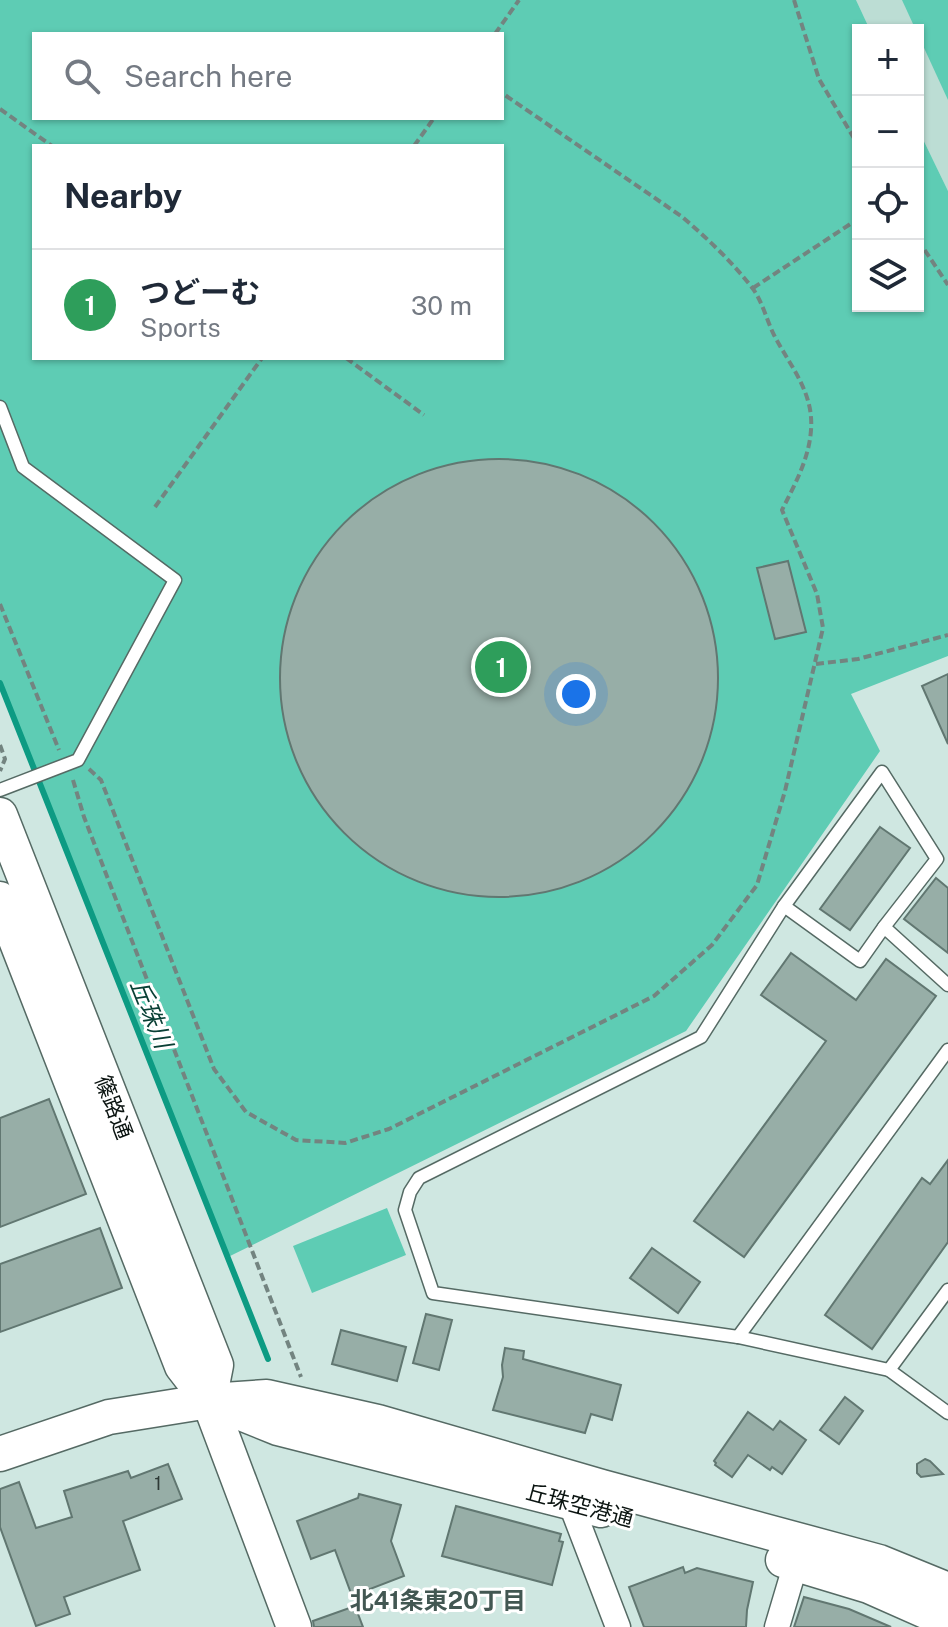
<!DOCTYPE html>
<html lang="en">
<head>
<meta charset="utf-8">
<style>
	body { margin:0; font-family:"Public Sans","Noto Sans JP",sans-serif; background:#f6f6f7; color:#1f2937 }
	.controls { position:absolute; right:24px; top:24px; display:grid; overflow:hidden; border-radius:0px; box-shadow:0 2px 6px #0004 }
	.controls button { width:72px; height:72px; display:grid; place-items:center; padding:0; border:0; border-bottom:2px solid #e0e1e3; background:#fff; color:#1f2937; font:40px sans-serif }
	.you { position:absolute; left:576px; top:694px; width:28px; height:28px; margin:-20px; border:6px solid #fff; border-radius:50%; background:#1a73e8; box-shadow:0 0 0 12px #1a73e833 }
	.badge { display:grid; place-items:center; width:52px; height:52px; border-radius:50%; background:#0b8043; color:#fff; font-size:26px; font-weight:700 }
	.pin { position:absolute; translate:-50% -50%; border:4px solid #fff; box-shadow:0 2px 8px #0006 }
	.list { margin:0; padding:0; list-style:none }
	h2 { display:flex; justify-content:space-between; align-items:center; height:104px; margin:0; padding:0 32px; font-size:34px }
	h2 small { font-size:26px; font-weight:400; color:#747a83 }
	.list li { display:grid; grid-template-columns:52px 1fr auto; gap:24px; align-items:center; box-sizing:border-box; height:112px; padding:0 32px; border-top:2px solid #e0e1e3 }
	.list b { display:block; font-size:30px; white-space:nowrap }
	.list p { margin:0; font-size:26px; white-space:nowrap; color:#747a83 }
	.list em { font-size:26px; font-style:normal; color:#747a83 }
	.icon { flex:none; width:44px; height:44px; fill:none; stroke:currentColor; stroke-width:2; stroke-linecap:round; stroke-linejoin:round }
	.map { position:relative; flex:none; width:948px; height:1627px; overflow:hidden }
	.search { position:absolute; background:#fff; box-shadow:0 2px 6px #0004; left:32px; top:32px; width:472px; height:88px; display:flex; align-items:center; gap:20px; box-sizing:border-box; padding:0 28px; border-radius:0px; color:#747a83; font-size:30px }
	.panel { position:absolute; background:#fff; box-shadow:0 2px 6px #0004; left:32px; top:144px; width:472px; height:216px; border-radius:0px }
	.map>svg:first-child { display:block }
	.built { fill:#bcddd4 }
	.green { fill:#5eccb4; fill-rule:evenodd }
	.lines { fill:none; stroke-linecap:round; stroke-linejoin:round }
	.stream { stroke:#0d9b83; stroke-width:6 }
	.building { fill:#97aea7; stroke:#617771; stroke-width:2 }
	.lane-casing { stroke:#556a64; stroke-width:15 }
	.street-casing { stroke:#556a64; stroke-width:27 }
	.secondary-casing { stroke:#556a64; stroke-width:37 }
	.path { stroke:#738480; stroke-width:4; stroke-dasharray:8 4; stroke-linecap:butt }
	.lane { stroke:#fff; stroke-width:12 }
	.street { stroke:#fff; stroke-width:24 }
	.secondary { stroke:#fff; stroke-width:34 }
	.labels { text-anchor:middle; stroke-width:6; stroke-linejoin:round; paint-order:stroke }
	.number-label { font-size:18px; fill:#2e3a36 }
	.street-label { font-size:22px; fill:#0b1411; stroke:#fff }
	.water-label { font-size:24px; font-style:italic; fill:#094035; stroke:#fff }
	.neighbourhood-label { font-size:24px; font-weight:bold; fill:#425752; stroke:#fff }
</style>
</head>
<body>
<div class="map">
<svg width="948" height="1627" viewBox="0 0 948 1627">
	<rect width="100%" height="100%" fill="#cfe7e1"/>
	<!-- built -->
	<polygon class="built" points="856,0 948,0 948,191 918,129 918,30 870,30"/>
	<!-- green -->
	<g class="green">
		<path d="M0,0H856L870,30H858V306H918V129L948,191V656L851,694L880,751L686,1031L228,1257L0,683ZM34,34H502V118H34ZM34,146H502V358H34Z"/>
		<polygon points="902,0 948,0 948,100"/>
		<polygon points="387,1208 406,1255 312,1293 293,1246"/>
	</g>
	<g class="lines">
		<!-- stream -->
		<polyline class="stream" points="0,683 268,1359"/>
	</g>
	<!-- building -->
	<g class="building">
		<circle cx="499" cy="678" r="219"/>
		<polygon points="788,561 806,632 775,639 757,568"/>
		<polygon points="948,674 948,744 922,686"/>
		<polygon points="880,827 910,848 850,930 820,909"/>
		<polygon points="936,878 948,888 948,953 904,919"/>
		<polygon points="791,953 856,1000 886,959 936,996 744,1257 694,1221 826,1041 761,995"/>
		<polygon points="49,1099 86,1194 0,1227 0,1118"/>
		<polygon points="948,1160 948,1242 872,1349 825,1315 922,1178 930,1184"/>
		<polygon points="100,1228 122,1288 0,1332 0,1264"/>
		<polygon points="652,1248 700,1282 678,1313 630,1278"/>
		<polygon points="426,1314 452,1320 439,1370 413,1363"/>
		<polygon points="341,1330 406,1347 397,1381 332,1364"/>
		<polygon points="505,1348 524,1351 523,1359 621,1385 612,1420 591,1414 585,1433 493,1410 503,1377 502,1365"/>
		<polygon points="845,1397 863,1411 839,1444 820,1430"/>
		<polygon points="748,1412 773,1430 780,1421 806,1440 782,1474 772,1467 770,1470 748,1455 732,1477 715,1465 716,1463 714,1461"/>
		<polygon points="925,1459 930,1461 943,1474 921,1477 917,1473 917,1464"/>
		<polygon points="168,1464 182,1499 123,1521 140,1570 64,1597 70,1614 36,1626 0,1527 0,1489 19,1482 36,1528 72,1517 64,1491 128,1471 131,1478"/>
		<polygon points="359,1494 401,1505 391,1541 404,1576 352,1596 335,1550 311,1559 297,1521 358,1498"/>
		<polygon points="456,1506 561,1534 559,1541 563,1542 552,1585 442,1556"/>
		<polygon points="683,1567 685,1573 697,1568 753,1582 747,1610 746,1627 644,1627 629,1587"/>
		<polygon points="804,1597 849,1609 891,1627 794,1627"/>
		<polygon points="355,1606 363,1627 314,1627 313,1621"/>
	</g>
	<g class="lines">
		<defs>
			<g id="lane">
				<polyline points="0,407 23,467 175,580 78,760 0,790"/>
				<polyline points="784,906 860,961 884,927 948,985"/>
				<polyline points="948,1290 889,1370 948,1413"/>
				<polyline points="738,1337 433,1293 405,1210 410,1192 419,1178 701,1037 784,906 882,772 937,859 884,927"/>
				<polyline points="889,1370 738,1337 948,1050"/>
			</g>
			<g id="street">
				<polyline points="574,1494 570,1502 618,1627"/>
				<polyline points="777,1627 796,1563"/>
			</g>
			<g id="secondary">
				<polyline points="0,815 216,1365 209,1401"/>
				<polyline points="0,899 182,1366 209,1401 294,1627"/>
				<polyline points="221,1405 278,1428 601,1510"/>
				<polyline points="0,1454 109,1417 209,1401 267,1397 378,1422 602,1487 879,1562 948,1590"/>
				<polyline points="783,1560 869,1586 948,1621"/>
			</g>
		</defs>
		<!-- lane casing -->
		<use href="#lane" class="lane-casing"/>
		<!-- street casing -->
		<use href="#street" class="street-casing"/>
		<!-- secondary casing -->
		<use href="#secondary" class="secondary-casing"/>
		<!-- path -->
		<g class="path">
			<polyline points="794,0 819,79 858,145"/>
			<polyline points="495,34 519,0"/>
			<polyline points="0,109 52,146"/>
			<polyline points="414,146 434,118"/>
			<polyline points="918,240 948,285"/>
			<polyline points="753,288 858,219"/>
			<polyline points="346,358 424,415"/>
			<polyline points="155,507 262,358"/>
			<polyline points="0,604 59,750"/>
			<polyline points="816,664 858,659 948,635"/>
			<polyline points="0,745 5,759 0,771"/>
			<path d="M89,769L101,780L214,1069L246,1112L296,1140L345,1143L389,1129L654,996L712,945L757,885L785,791L823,628L817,594L782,510C795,484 809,459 811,430C814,392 790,366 774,335C766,319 762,299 750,285C730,260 706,237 681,216L502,93"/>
			<polyline points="73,780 84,817 301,1377"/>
		</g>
		<!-- lane -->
		<use href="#lane" class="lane"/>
		<!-- street -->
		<use href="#street" class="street"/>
		<!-- secondary -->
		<use href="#secondary" class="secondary"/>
	</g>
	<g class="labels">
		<!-- number labels -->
		<g class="number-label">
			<text x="158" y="1490">1</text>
		</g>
		<!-- street labels -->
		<g class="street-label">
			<text transform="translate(114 1107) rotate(69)" y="8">篠路通</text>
			<text transform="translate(580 1505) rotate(15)" y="8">丘珠空港通</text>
		</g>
		<!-- water labels -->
		<g class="water-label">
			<text transform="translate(151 1014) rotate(68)" y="8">丘珠川</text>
		</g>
		<!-- neighbourhood labels -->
		<g class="neighbourhood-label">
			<text x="438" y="1609">北41条東20丁目</text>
		</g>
	</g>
</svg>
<div class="controls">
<button>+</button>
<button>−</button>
<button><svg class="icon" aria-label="locate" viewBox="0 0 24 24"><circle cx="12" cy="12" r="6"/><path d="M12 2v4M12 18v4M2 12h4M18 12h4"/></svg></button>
<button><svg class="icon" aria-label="layers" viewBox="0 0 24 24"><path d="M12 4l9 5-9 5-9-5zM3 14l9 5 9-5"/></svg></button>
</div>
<div class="you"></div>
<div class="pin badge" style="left:501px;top:667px;background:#2e9e5b">1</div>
<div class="search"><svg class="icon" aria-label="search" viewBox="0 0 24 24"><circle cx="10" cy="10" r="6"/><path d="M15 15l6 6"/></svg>Search here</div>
<section class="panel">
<h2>Nearby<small></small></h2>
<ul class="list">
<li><span class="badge" style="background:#2e9e5b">1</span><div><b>つどーむ</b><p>Sports</p></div><em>30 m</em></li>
</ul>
</section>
</div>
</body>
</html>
